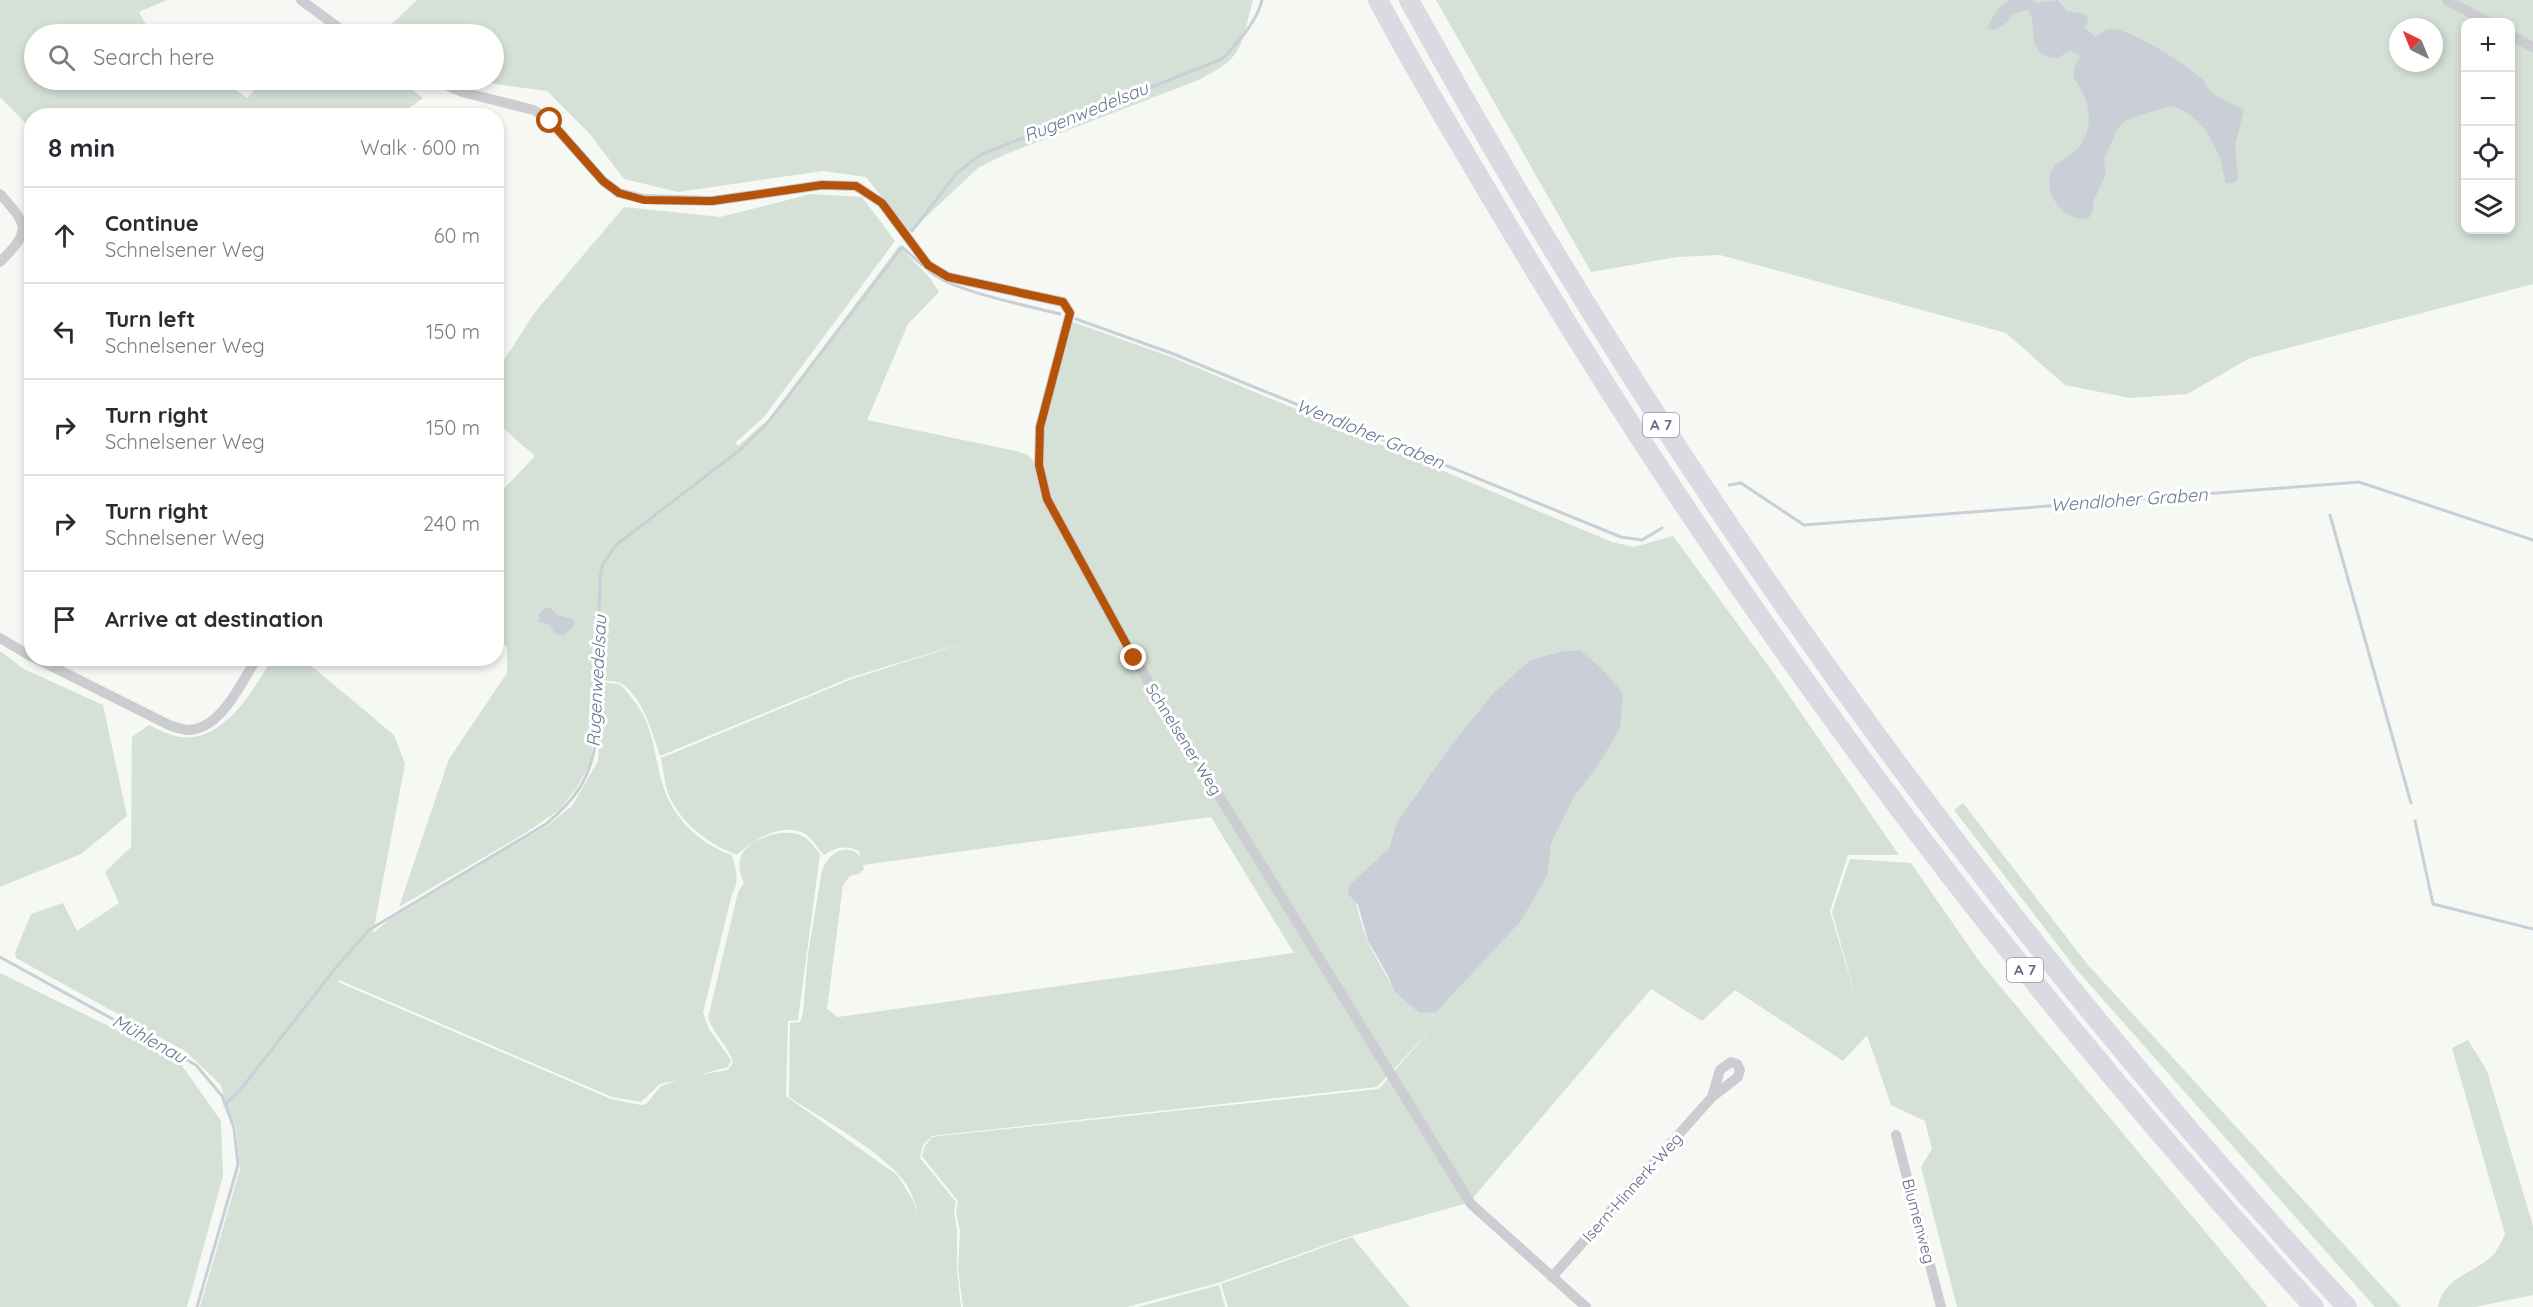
<!DOCTYPE html>
<html lang="en">
<head>
<meta charset="utf-8">
<style>
	body { margin:0; font-family:Quicksand,sans-serif; background:#f7f7f7; color:#2b2b33 }
	.controls { position:absolute; right:18px; top:18px; display:grid; overflow:hidden; border-radius:12px; box-shadow:0 3px 9px #0003 }
	.controls button { width:54px; height:54px; display:grid; place-items:center; padding:0; border:0; border-bottom:2px solid #e1e1e2; background:#fff; color:#2b2b33; font:30px sans-serif }
	.compass { position:absolute; left:2389px; top:18px; width:54px; height:54px; border-radius:50%; background:#fff; box-shadow:0 3px 9px #0003; rotate:317deg }
	.stop { position:absolute; width:18px; height:18px; margin:-14px; border:4px solid #b45309; border-radius:50%; background:#fff }
	.stop.end { background:#b45309; border-color:#fff; box-shadow:0 2px 6px #0008 }
	.list { margin:0; padding:0; list-style:none }
	h2 { display:flex; justify-content:space-between; align-items:center; height:78px; margin:0; padding:0 24px; font-size:26px }
	h2 small { font-size:20px; font-weight:400; color:#7c7c81 }
	.list li { display:grid; grid-template-columns:39px 1fr auto; gap:18px; align-items:center; box-sizing:border-box; height:96px; padding:0 24px; border-top:2px solid #e1e1e2 }
	.list b { display:block; font-size:22px; white-space:nowrap }
	.list p { margin:0; font-size:20px; white-space:nowrap; color:#7c7c81 }
	.list em { font-size:20px; font-style:normal; color:#7c7c81 }
	.icon { flex:none; width:33px; height:33px; fill:none; stroke:currentColor; stroke-width:2; stroke-linecap:round; stroke-linejoin:round }
	.map { position:relative; flex:none; width:2533px; height:1307px; overflow:hidden }
	.search { position:absolute; background:#fff; box-shadow:0 3px 9px #0003; left:24px; top:24px; width:480px; height:66px; display:flex; align-items:center; gap:15px; box-sizing:border-box; padding:0 21px; border-radius:33px; color:#7c7c81; font-size:22px }
	.panel { position:absolute; background:#fff; box-shadow:0 3px 9px #0003; left:24px; top:108px; width:480px; height:558px; border-radius:24px }
	.map>svg:first-child { display:block }
	.green { fill:#d5e0d6; fill-rule:evenodd }
	.water { fill:#cacfd7 }
	.lines { fill:none; stroke-linecap:round; stroke-linejoin:round }
	.stream { stroke:#cacfd7; stroke-width:3 }
	.street { stroke:#cccdd2; stroke-width:10 }
	.highway { stroke:#d9dae2; stroke-width:20 }
	.route { stroke:#b45309; stroke-width:8 }
	.labels { text-anchor:middle; stroke-width:6; stroke-linejoin:round; paint-order:stroke }
	.shield { fill:#fff; stroke:#9296ac; stroke-width:1.5 }
	.shield-label { font-size:15px; font-weight:bold; fill:#646989 }
	.street-label { font-size:16px; fill:#646989; stroke:#fff }
	.water-label { font-size:18px; font-style:italic; fill:#697793; stroke:#fff }
</style>
</head>
<body>
<div class="map">
<svg width="2533" height="1307" viewBox="0 0 2533 1307">
	<rect width="100%" height="100%" fill="#f6f8f4"/>
	<!-- green -->
	<g class="green">
		<path d="M0,0H167L139,12L151,34H34V80H173L179,90C215,75 215,75 247,98L263,80H281L286,84L292,80H399L423,98L399,115L32,116L31,129L0,97Z"/>
		<path d="M417,0H1253C1240,49 1244,58 1196,81L1006,154L978,168L910,232L866,177L823,171L678,192L624,179L589,133L547,91L467,80H494V34H381Z"/>
		<path d="M1436,0H2533V284L2250,358L2187,394L2130,398L2065,385L2006,333L1720,255L1677,257L1591,272ZM2466,22H2510V230H2466ZM2398,27H2434V63H2398Z"/>
		<path d="M811,194L862,197L895,241L764,417L736,442L738,446L770,418L899,246L930,278L939,292L908,324L867,420L1016,451L1028,455L1036,464L1041,465L1043,427L1070,321L1174,358L1612,542L1634,547L1673,536L1770,668L1899,855H1848L1830,911L1858,1005L1832,912L1850,859L1911,863L1979,961L2268,1307H1957L1921,1167L1932,1149L1925,1121L1891,1105L1867,1035L1843,1061L1735,990L1702,1021L1651,989L1472,1199L1392,1073L1441,1019L1377,1087L932,1136L923,1145L920,1158L956,1202L954,1212L957,1230V1268L961,1307H200L240,1169L236,1127L226,1109L221,1085L185,1051L16,958L15,953L31,914L63,903L77,931L119,903L105,872L131,847C132,810 131,774 132,737L149,725C158,729 170,736 180,737C224,743 253,690 272,659H303L394,735L405,764L373,933L389,920L509,847L547,826L572,806L598,761L602,682C607,683 616,683 620,685C624,687 627,693 630,696C658,728 652,759 666,794C678,823 704,846 732,855C736,870 740,881 732,894L703,1013L709,1029L731,1060L728,1067L698,1075L728,1070L733,1062C728,1046 714,1035 708,1018L738,892L744,883C741,876 738,868 740,860C744,838 787,826 804,837C810,840 816,849 820,854L798,1020L788,1021L786,1096L897,1175L913,1200L918,1215C915,1200 909,1185 898,1174C871,1145 822,1119 789,1097L790,1023L800,1022L803,1013L808,954L822,870C828,854 846,841 860,856L859,851C845,845 836,847 824,855C818,849 812,838 805,834C782,821 753,840 737,855C708,844 678,822 667,790C664,780 663,768 661,758L852,679L977,639L852,677L660,756C653,734 642,696 622,684C617,681 608,681 603,680L604,629H597L594,736L591,761L576,789L559,810L527,832L399,907L449,759L507,673V647L497,637V496L535,456L497,423V371L535,312L624,207L720,217ZM1580,650L1600,761L1573,799L1551,844L1548,874L1394,992C1387,973 1375,958 1367,940C1360,922 1358,904 1349,885L1389,848L1397,822L1451,745L1493,693L1530,660L1563,651ZM1211,817L1294,953L838,1017L827,1009L843,885L850,876L859,874L864,869L863,865ZM339,980L612,1097L641,1102L660,1084L678,1080L661,1086L646,1104L641,1105L611,1099L338,982Z"/>
		<polygon points="0,651 24,669 103,705 127,816 81,854 0,887"/>
		<polygon points="1963,803 2088,965 2401,1307 2375,1307 2076,969 1954,810"/>
		<polygon points="0,973 178,1060 221,1121 223,1176 187,1307 0,1307"/>
		<path d="M2468,1040L2487,1071L2533,1226V1295L2475,1307H2438C2444,1276 2474,1274 2493,1255C2498,1250 2502,1240 2505,1234L2452,1048Z"/>
		<polygon points="1390,1076 1467,1203 1351,1236 1218,1283 1127,1307 963,1307 958,1268 960,1231 956,1212 958,1201 922,1156 925,1146 932,1137 1379,1089"/>
		<polygon points="1352,1237 1410,1307 1228,1307 1221,1284"/>
		<polygon points="1219,1285 1225,1307 1138,1307"/>
	</g>
	<!-- water -->
	<g class="water">
		<path d="M2009,0H2030L2037,3L2058,0L2067,11L2085,14L2089,20L2085,28L2096,37C2100,33 2105,29 2112,29C2131,29 2191,67 2204,81C2207,85 2208,90 2212,93C2214,95 2240,108 2244,110L2235,146L2238,179L2233,183H2226L2219,155L2206,130L2188,113L2173,106L2152,111L2126,120L2116,131L2104,160L2106,174L2093,202V211L2090,217C2067,226 2045,197 2050,175C2054,160 2070,158 2079,147C2096,125 2089,98 2074,79V68L2080,56L2070,50C2060,57 2055,61 2044,55C2027,45 2038,23 2028,10L2014,13L2007,22L1995,30L1987,28L1998,8Z"/>
		<polygon points="546,607 551,608 557,615 573,619 575,624 565,635 555,634 550,625 539,622 539,614"/>
		<polygon points="1580,650 1602,669 1623,693 1620,728 1601,761 1573,799 1551,844 1548,874 1521,921 1436,1012 1419,1013 1394,991 1387,974 1368,941 1358,905 1348,894 1349,885 1389,848 1397,822 1451,745 1493,693 1530,660 1563,651"/>
	</g>
	<g class="lines">
		<!-- stream -->
		<g class="stream">
			<path d="M912,231L957,173L980,155L1222,59C1238,43 1257,22 1262,0"/>
			<path d="M929,271C951,291 1029,306 1060,314"/>
			<polyline points="1076,319 1171,353 1621,537 1642,540 1662,528"/>
			<polyline points="1729,485 1741,483 1804,525 2359,482 2533,540"/>
			<polyline points="2330,515 2411,803"/>
			<polyline points="2415,821 2433,904 2533,929"/>
			<polyline points="0,957 196,1065 222,1096 234,1128 238,1165 197,1307"/>
			<path d="M225,1105L241,1089L334,970L369,930L546,824C576,799 589,780 596,742L600,577L603,564L616,545L741,449L769,421L902,247L922,265"/>
		</g>
		<!-- street -->
		<g class="street">
			<polyline points="301,0 347,34"/>
			<polyline points="2447,0 2488,22"/>
			<polyline points="2510,35 2533,47"/>
			<polyline points="434,80 462,92 534,110 550,121 603,181 619,193 644,199 712,201 822,185 856,186 882,203 928,265 948,277 1063,302 1070,313 1040,427 1039,465 1047,499 1134,658 1471,1204 1586,1307"/>
			<path d="M0,194C29,226 31,231 0,262"/>
			<polyline points="0,638 32,657"/>
			<path d="M35,658L169,725C174,727 181,729 187,730C221,730 241,683 257,658"/>
			<polyline points="1896,1135 1941,1307"/>
			<polyline points="1552,1277 1712,1097 1738,1077 1740,1070 1737,1064 1731,1062 1720,1070 1712,1097"/>
		</g>
		<!-- highway -->
		<g class="highway">
			<path d="M1378,0C1421,81 1469,160 1516,239C1744,621 2013,979 2314,1307"/>
			<path d="M1409,0C1668,472 1982,911 2347,1307"/>
		</g>
	</g>
	<g class="lines">
		<!-- route -->
		<polyline class="route" points="550,121 603,181 619,193 644,200 712,201 822,185 856,186 882,203 928,265 948,277 1063,302 1070,313 1040,427 1039,465 1047,499 1134,658"/>
	</g>
	<g class="labels">
		<!-- shield labels -->
		<g class="shield">
			<rect x="1643" y="413" width="36" height="24" rx="4.5"/>
			<rect x="2007" y="958" width="36" height="24" rx="4.5"/>
		</g>
		<g class="shield-label">
			<text x="1661" y="430">A 7</text>
			<text x="2025" y="975">A 7</text>
		</g>
		<!-- street labels -->
		<g class="street-label">
			<text transform="translate(1184 739) rotate(58)" y="6">Schnelsener Weg</text>
			<text transform="translate(1632 1187) rotate(-48)" y="6">Isern-Hinnerk-Weg</text>
			<text transform="translate(1919 1221) rotate(75)" y="6">Blumenweg</text>
		</g>
		<!-- water labels -->
		<g class="water-label">
			<text transform="translate(1086 112) rotate(-22)" y="6">Rugenwedelsau</text>
			<text transform="translate(1370 434) rotate(22)" y="6">Wendloher Graben</text>
			<text transform="translate(2129 500) rotate(-4)" y="6">Wendloher Graben</text>
			<text transform="translate(597 681) rotate(-87)" y="6">Rugenwedelsau</text>
			<text transform="translate(149 1039) rotate(29)" y="6">Mühlenau</text>
		</g>
	</g>
</svg>
<div class="controls">
<button>+</button>
<button>−</button>
<button><svg class="icon" aria-label="locate" viewBox="0 0 24 24"><circle cx="12" cy="12" r="6"/><path d="M12 2v4M12 18v4M2 12h4M18 12h4"/></svg></button>
<button><svg class="icon" aria-label="layers" viewBox="0 0 24 24"><path d="M12 4l9 5-9 5-9-5zM3 14l9 5 9-5"/></svg></button>
</div>
<svg class="compass" viewBox="-18 -18 36 36"><path d="M0-13l5 13h-10z" fill="#e53935"/><path d="M0 13l5-13h-10z" fill="#7c7c81"/></svg>
<div class="stop" style="left:550px;top:121px"></div>
<div class="stop end" style="left:1134px;top:658px"></div>
<div class="search"><svg class="icon" aria-label="search" viewBox="0 0 24 24"><circle cx="10" cy="10" r="6"/><path d="M15 15l6 6"/></svg>Search here</div>
<section class="panel">
<h2>8 min<small>Walk · 600 m</small></h2>
<ul class="list">
<li><svg class="icon" aria-label="ahead" viewBox="0 0 24 24"><path d="M12 20V5M6 11l6-6 6 6"/></svg><div><b>Continue</b><p>Schnelsener Weg</p></div><em>60 m</em></li>
<li><svg class="icon" aria-label="left" viewBox="0 0 24 24"><path d="M17 20v-9H6M10 6l-5 5 5 5"/></svg><div><b>Turn left</b><p>Schnelsener Weg</p></div><em>150 m</em></li>
<li><svg class="icon" aria-label="right" viewBox="0 0 24 24"><path d="M7 20v-9h11M14 6l5 5-5 5"/></svg><div><b>Turn right</b><p>Schnelsener Weg</p></div><em>150 m</em></li>
<li><svg class="icon" aria-label="right" viewBox="0 0 24 24"><path d="M7 20v-9h11M14 6l5 5-5 5"/></svg><div><b>Turn right</b><p>Schnelsener Weg</p></div><em>240 m</em></li>
<li><svg class="icon" aria-label="arrive" viewBox="0 0 24 24"><path d="M6 21V4h12l-3 4 3 4H6"/></svg><div><b>Arrive at destination</b></div></li>
</ul>
</section>
</div>
</body>
</html>
